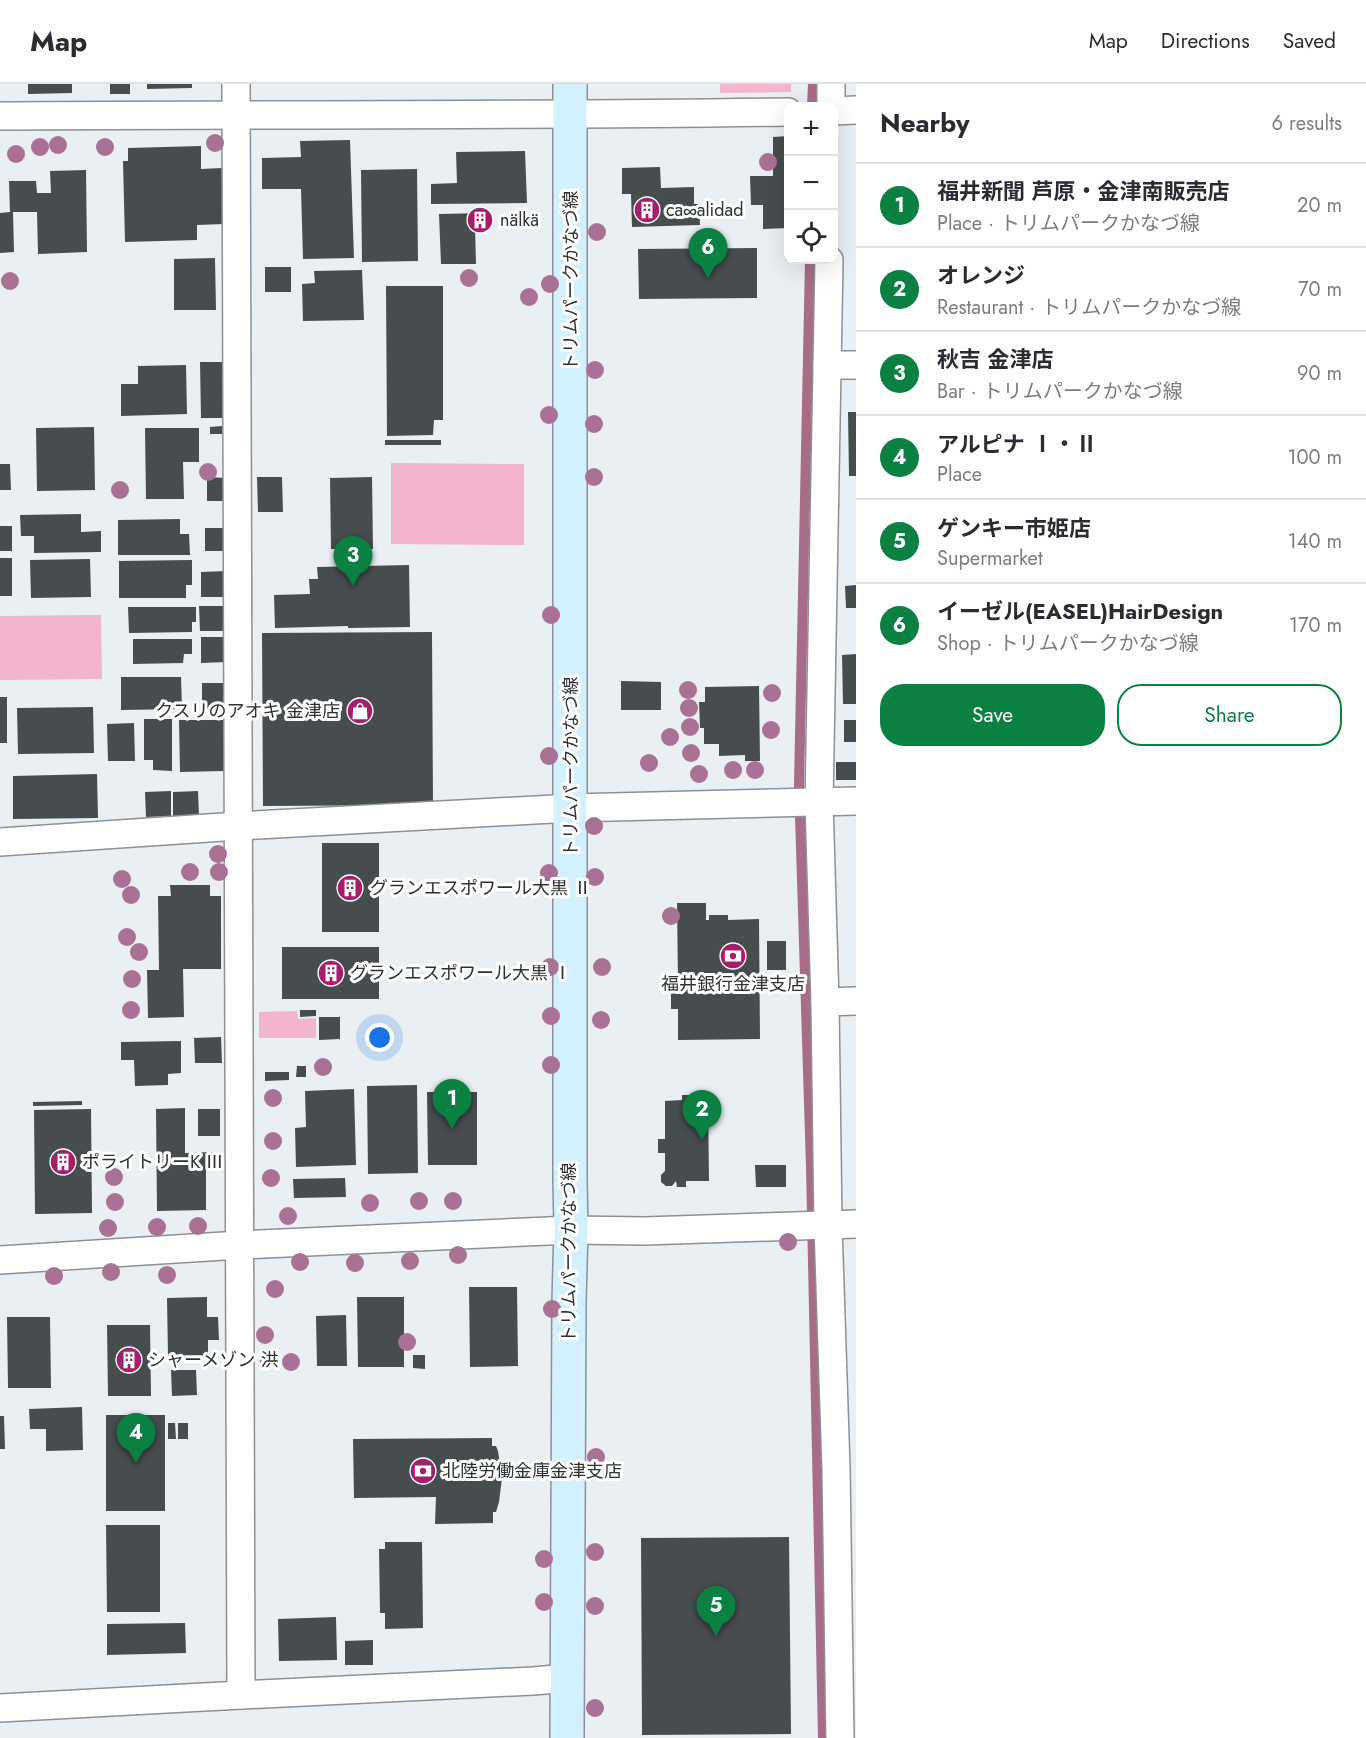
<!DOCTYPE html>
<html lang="en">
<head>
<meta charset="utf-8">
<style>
	body { margin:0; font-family:Jost,"Noto Sans JP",sans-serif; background:#f2f2f3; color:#2b2b33 }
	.controls { position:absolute; right:18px; top:18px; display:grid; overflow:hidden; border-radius:12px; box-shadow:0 6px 24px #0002 }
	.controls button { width:54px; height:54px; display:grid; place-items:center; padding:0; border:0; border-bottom:2px solid #e1e1e2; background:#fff; color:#2b2b33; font:30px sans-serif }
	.you { position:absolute; left:380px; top:954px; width:21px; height:21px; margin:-15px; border:4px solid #fff; border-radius:50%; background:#1a73e8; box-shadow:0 0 0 9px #1a73e833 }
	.badge { display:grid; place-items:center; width:39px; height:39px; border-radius:50%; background:#0b8043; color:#fff; font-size:20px; font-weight:700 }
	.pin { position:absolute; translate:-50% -50px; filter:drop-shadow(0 2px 3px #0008) }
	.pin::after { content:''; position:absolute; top:32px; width:21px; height:18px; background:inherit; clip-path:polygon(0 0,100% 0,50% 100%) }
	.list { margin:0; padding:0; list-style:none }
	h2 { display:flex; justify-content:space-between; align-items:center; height:78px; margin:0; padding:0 24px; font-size:26px }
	h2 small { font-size:20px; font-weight:400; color:#7c7c81 }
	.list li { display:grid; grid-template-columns:39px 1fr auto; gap:18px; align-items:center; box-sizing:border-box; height:84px; padding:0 24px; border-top:2px solid #e1e1e2 }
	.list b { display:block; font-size:22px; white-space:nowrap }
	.list p { margin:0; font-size:20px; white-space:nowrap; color:#7c7c81 }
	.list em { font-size:20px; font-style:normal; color:#7c7c81 }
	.actions { display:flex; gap:12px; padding:18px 24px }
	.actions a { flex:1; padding:14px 0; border:2px solid #0b8043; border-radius:24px; text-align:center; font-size:21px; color:#0b8043 }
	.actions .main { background:#0b8043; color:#fff }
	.icon { flex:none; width:33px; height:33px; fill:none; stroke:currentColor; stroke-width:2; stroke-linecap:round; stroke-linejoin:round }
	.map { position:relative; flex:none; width:856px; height:1654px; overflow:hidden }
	header { display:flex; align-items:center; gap:36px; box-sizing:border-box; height:84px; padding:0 30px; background:#fff; border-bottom:2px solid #e1e1e2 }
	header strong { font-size:28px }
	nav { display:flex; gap:33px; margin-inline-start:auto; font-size:21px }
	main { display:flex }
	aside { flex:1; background:#fff }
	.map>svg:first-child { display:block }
	.green { fill:#f3b4cf }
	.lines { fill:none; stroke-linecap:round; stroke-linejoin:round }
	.stream { stroke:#a76c86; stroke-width:10 }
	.building { fill:#474c4f }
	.street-casing { stroke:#8b9194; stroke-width:30 }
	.secondary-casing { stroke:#8b9194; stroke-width:36 }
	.street { stroke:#fff; stroke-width:27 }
	.secondary { stroke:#d2f0fe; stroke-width:33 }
	.tree { fill:#a97294 }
	.labels { text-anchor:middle; stroke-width:6; stroke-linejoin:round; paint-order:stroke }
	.poi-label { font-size:18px; fill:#2e3031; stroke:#fff; text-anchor:start }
	.street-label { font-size:18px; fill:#2e3031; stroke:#fff }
</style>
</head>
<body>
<header>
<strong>Map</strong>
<nav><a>Map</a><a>Directions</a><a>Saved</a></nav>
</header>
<main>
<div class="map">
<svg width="856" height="1654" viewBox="0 0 856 1654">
	<rect width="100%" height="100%" fill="#e9eff2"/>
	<!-- green -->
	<g class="green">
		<polygon points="720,0 791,0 791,8 720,9"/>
		<polygon points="391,379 524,380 524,461 391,460"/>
		<polygon points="101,531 102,595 0,596 0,532"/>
		<polygon points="297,927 298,935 316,934 316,954 259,954 259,928"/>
	</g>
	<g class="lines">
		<!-- stream -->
		<g class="stream">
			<polyline points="812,22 813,0"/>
			<polyline points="810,176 799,700 811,1083 823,1654"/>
		</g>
	</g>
	<!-- building -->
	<g class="building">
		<polygon points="28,0 72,0 72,9 28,10"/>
		<rect x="110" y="0" width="20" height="10"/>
		<polygon points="147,0 192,0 192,4 147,5"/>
		<polygon points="788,52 788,144 763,145 763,121 751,121 750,92 773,92 773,53"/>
		<polygon points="350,56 354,174 303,175 301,105 262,105 262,74 301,73 300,57"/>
		<polygon points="201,62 201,85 222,84 224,140 197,141 197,156 125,158 123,77 128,77 128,64"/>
		<polygon points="525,67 527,119 431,120 431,100 457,99 456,68"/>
		<polygon points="660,83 661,104 694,103 694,120 699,120 700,141 632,143 631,110 622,110 622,84"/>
		<polygon points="417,85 418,177 362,178 361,86"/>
		<polygon points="86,86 87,168 38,170 37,128 13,128 14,168 0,169 0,129 10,128 9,97 36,97 37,109 51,109 50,87"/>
		<polygon points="485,129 485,143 475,143 476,180 441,180 439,130"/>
		<polygon points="757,164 757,214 639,215 638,165"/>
		<polygon points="215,174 216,226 174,226 174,175"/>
		<rect x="265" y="183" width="26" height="25"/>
		<polygon points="362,186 364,236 303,237 302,200 315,199 314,187"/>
		<polygon points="386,202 443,202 443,336 434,336 433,351 387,352"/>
		<polygon points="200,278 227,278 228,334 201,334"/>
		<polygon points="186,281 187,330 121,332 121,300 138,300 138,282"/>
		<polygon points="848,328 856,328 856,392 849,392"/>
		<polygon points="222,342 222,350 210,350 210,343"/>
		<polygon points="94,343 95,406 37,407 36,344"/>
		<polygon points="145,344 199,344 199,378 183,378 184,415 146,415"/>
		<rect x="385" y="356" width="56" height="5"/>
		<polygon points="0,380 10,380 11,406 0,406"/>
		<polygon points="207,393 226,394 226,417 207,417"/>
		<polygon points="257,393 282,393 283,428 258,428"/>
		<polygon points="372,393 373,465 331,465 330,394"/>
		<polygon points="81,430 81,448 101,447 101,468 34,469 34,452 21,452 20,431"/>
		<polygon points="180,435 180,450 189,450 190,471 118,471 118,436"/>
		<rect x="0" y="442" width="12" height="25"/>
		<rect x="205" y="444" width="19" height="23"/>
		<rect x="0" y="474" width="12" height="38"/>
		<polygon points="90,475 91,513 31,514 30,476"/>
		<polygon points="192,476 192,501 186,501 186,514 119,514 119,477"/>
		<polygon points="409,481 410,543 348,544 348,542 275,544 274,511 310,510 309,495 318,495 317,483"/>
		<polygon points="227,487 227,513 201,513 201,488"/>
		<polygon points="856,501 856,524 846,524 845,502"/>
		<polygon points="199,522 225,522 226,547 200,547"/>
		<polygon points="128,523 196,523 196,538 192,538 192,548 129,549"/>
		<polygon points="432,548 433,721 263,722 262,549"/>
		<polygon points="201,553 227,553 227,578 201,579"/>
		<polygon points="133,555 192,555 192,570 184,570 183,579 133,580"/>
		<polygon points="856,570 856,620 843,620 842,571"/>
		<polygon points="121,593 181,593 182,625 121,626"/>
		<polygon points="621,597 661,598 661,626 621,626"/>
		<rect x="202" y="599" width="26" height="26"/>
		<polygon points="759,602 760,677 745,677 745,671 719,672 719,660 704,660 704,644 700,644 699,618 705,618 705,603"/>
		<rect x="0" y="613" width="7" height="46"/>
		<polygon points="93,623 94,669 18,670 17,624"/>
		<polygon points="144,635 172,635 172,687 153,686 153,676 144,676"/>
		<polygon points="179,636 224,636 224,687 180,688"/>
		<rect x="844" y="636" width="12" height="22"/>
		<polygon points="134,639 135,677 108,677 107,640"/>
		<rect x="836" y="678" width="20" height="18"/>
		<polygon points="97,690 98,734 13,735 13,692"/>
		<polygon points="171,707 171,732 146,733 145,708"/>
		<polygon points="198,707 199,732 173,733 173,708"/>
		<rect x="322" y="759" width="57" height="89"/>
		<polygon points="170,801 210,801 210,812 221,812 221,885 183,885 184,933 148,934 147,886 159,886 158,812 171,812"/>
		<polygon points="677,819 706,819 706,836 709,836 709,831 728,831 728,836 759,835 760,955 678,956 678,925 671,925 671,898 678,898"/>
		<rect x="767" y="857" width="19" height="29"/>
		<rect x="282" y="863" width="97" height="52"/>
		<polygon points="300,926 316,926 316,932 300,933"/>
		<polygon points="319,933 340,933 340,955 319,956"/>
		<polygon points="221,953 222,979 195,979 194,954"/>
		<polygon points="181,957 181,989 168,990 168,1001 135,1002 134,976 121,976 121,958"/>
		<polygon points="297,982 306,982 306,993 296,993"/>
		<polygon points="265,988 289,988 289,996 265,997"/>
		<polygon points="417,1001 418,1089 368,1090 367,1002"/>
		<polygon points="354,1005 356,1081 296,1083 295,1044 306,1043 305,1007"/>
		<polygon points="427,1008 477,1008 477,1081 428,1081"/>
		<polygon points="682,1011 695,1011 695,1016 708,1016 709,1097 686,1097 686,1103 677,1103 676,1097 672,1102 666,1102 661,1098 661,1091 665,1087 665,1069 658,1069 658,1055 665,1055 665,1017 682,1016"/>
		<polygon points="82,1017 82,1021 33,1022 33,1018"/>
		<polygon points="185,1024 185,1069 213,1068 213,1077 206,1077 206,1126 157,1127 156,1025"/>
		<polygon points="91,1025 92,1129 35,1130 34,1026"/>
		<rect x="198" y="1025" width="22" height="27"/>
		<polygon points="755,1081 786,1081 786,1103 756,1103"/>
		<polygon points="345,1094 346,1113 294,1114 293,1095"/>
		<polygon points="469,1203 517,1203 518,1282 470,1283"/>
		<polygon points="207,1213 207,1233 218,1233 219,1256 208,1256 208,1272 168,1272 167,1214"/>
		<polygon points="357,1213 404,1213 404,1283 358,1283"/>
		<polygon points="346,1231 347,1282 317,1282 316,1232"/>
		<polygon points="7,1233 50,1233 51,1304 8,1304"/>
		<polygon points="107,1241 150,1241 151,1312 108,1312"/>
		<polygon points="413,1271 425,1271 425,1285 413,1284"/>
		<polygon points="171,1286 196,1286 197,1311 172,1312"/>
		<polygon points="82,1323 83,1366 46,1367 46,1345 30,1345 29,1325"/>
		<polygon points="106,1331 165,1331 165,1384 163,1384 165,1384 165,1427 106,1427"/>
		<polygon points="0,1332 4,1332 5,1365 0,1365"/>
		<polygon points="168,1339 175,1339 176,1355 168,1355"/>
		<rect x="178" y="1339" width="10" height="16"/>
		<polygon points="492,1354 492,1362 496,1362 498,1367 502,1394 499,1418 496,1428 493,1428 493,1439 435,1440 436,1413 354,1414 353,1355"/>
		<polygon points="106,1441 160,1441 160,1528 107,1528"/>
		<polygon points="789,1453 791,1650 642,1651 641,1454"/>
		<polygon points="385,1458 422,1458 423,1544 385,1545 385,1529 380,1529 379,1465 385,1465"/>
		<polygon points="336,1533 337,1576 279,1577 278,1535"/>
		<polygon points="185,1539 186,1569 107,1571 107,1540"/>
		<polygon points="373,1556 373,1581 345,1581 345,1557"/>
	</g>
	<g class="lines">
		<defs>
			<g id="street">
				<polyline points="236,0 241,1611"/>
				<polyline points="831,22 831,0"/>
				<polyline points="834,27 856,26"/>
				<path d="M0,32C263,30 526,32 788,28"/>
				<polyline points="829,176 819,718 825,918 828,1141 836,1384 840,1654"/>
				<polyline points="827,281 856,281"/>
				<polyline points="0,758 238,742 571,724 856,717"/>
				<polyline points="825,918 856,917"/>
				<polyline points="0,1176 240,1161 571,1146 645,1147 856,1140"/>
				<polyline points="0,1624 241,1611 533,1597 567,1594"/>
			</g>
			<polyline id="secondary" points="567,1654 569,1217 571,1146 570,1096 570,0"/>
		</defs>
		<!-- street casing -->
		<use href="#street" class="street-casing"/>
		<!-- secondary casing -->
		<use href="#secondary" class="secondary-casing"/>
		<!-- street -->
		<use href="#street" class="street"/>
		<!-- secondary -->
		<use href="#secondary" class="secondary"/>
	</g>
	<!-- trees -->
	<g class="tree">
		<circle cx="215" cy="59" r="9"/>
		<circle cx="58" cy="61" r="9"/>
		<circle cx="40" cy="63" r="9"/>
		<circle cx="105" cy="63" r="9"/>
		<circle cx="16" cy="70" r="9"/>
		<circle cx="768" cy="78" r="9"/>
		<circle cx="597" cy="148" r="9"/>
		<circle cx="469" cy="194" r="9"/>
		<circle cx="10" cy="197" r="9"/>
		<circle cx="550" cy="200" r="9"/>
		<circle cx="529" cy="213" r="9"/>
		<circle cx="595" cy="286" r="9"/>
		<circle cx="549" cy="331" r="9"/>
		<circle cx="594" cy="340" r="9"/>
		<circle cx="208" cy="388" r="9"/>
		<circle cx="594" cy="393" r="9"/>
		<circle cx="120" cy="406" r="9"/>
		<circle cx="551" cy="531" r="9"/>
		<circle cx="688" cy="606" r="9"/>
		<circle cx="772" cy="609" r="9"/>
		<circle cx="689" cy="624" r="9"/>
		<circle cx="690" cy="643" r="9"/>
		<circle cx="771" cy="646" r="9"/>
		<circle cx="670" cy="653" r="9"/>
		<circle cx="691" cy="669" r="9"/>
		<circle cx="549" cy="672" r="9"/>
		<circle cx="649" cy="679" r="9"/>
		<circle cx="733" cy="686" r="9"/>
		<circle cx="755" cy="686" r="9"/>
		<circle cx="699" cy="690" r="9"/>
		<circle cx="594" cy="742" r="9"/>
		<circle cx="218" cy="770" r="9"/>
		<circle cx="190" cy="788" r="9"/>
		<circle cx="219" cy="788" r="9"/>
		<circle cx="549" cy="789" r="9"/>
		<circle cx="595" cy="793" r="9"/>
		<circle cx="122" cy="795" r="9"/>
		<circle cx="131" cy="811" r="9"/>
		<circle cx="671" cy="832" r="9"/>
		<circle cx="127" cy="853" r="9"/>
		<circle cx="139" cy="868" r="9"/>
		<circle cx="550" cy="883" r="9"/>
		<circle cx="602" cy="883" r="9"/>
		<circle cx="132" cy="895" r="9"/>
		<circle cx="131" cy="926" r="9"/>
		<circle cx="551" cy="932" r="9"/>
		<circle cx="601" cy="936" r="9"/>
		<circle cx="551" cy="981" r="9"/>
		<circle cx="323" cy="983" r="9"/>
		<circle cx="273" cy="1014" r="9"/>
		<circle cx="273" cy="1057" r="9"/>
		<circle cx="114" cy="1093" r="9"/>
		<circle cx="271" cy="1094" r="9"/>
		<circle cx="419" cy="1117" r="9"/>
		<circle cx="453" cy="1117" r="9"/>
		<circle cx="115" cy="1118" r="9"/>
		<circle cx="370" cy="1119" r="9"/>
		<circle cx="288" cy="1132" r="9"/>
		<circle cx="198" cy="1142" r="9"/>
		<circle cx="157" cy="1143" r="9"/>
		<circle cx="108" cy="1144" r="9"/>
		<circle cx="788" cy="1158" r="9"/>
		<circle cx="458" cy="1171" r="9"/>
		<circle cx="410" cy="1177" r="9"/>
		<circle cx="300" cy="1178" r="9"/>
		<circle cx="355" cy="1179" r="9"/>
		<circle cx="111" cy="1188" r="9"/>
		<circle cx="167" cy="1191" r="9"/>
		<circle cx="54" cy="1192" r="9"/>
		<circle cx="275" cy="1205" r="9"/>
		<circle cx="552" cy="1225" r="9"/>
		<circle cx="265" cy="1251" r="9"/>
		<circle cx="407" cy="1258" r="9"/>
		<circle cx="268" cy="1274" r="9"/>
		<circle cx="291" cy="1278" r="9"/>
		<circle cx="596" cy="1373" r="9"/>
		<circle cx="595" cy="1468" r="9"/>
		<circle cx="544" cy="1475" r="9"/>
		<circle cx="544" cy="1518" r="9"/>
		<circle cx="595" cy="1522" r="9"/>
		<circle cx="595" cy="1624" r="9"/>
	</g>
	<!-- icons -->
	<defs>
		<symbol id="building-disc" viewBox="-11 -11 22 22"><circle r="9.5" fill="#a41e6a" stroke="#fff"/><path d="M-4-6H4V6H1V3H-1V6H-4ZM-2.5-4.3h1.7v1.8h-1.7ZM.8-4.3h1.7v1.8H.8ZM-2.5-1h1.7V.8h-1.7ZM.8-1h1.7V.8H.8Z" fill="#fff"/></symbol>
		<symbol id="shop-disc" viewBox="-11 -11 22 22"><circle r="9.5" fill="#a41e6a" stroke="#fff"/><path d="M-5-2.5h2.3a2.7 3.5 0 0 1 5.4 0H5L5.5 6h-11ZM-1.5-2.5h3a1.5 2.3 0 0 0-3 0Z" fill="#fff"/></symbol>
		<symbol id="bank-disc" viewBox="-11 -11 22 22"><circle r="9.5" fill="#a41e6a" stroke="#fff"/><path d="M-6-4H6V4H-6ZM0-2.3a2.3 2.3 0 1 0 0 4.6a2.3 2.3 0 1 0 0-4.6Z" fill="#fff"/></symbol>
	</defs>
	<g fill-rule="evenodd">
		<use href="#building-disc" x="632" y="111" width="30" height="30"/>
		<use href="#building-disc" x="465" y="121" width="30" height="30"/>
		<use href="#shop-disc" x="345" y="612" width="30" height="30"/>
		<use href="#building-disc" x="335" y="789" width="30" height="30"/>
		<use href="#bank-disc" x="718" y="857" width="30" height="30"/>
		<use href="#building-disc" x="316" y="874" width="30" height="30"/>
		<use href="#building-disc" x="48" y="1063" width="30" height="30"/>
		<use href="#building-disc" x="114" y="1261" width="30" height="30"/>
		<use href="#bank-disc" x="408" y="1372" width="30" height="30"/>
	</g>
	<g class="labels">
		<!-- poi labels -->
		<g class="poi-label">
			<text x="666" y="132">ca∞alidad</text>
			<text x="500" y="142">nälkä</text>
			<text x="340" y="633" text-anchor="end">クスリのアオキ 金津店</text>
			<text x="370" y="810">グランエスポワール大黒 Ⅱ</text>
			<text x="350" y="895">グランエスポワール大黒 Ⅰ</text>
			<text x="733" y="906" text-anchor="middle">福井銀行金津支店</text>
			<text x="82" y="1084">ポライトリーK Ⅲ</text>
			<text x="148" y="1282">シャーメゾン 洪</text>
			<text x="442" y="1393">北陸労働金庫金津支店</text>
		</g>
		<!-- street labels -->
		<g class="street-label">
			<text transform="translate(571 197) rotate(-90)" y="6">トリムパークかなづ線</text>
			<text transform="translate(571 683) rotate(-90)" y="6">トリムパークかなづ線</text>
			<text transform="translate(569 1169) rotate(-90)" y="6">トリムパークかなづ線</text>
		</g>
	</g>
</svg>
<div class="controls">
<button>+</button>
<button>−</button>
<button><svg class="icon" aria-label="locate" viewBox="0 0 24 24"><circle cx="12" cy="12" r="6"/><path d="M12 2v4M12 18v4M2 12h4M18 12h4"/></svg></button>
</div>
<div class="you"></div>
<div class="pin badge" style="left:452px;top:1045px">1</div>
<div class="pin badge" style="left:702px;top:1056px">2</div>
<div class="pin badge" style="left:353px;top:502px">3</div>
<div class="pin badge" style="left:136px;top:1379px">4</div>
<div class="pin badge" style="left:716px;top:1552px">5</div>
<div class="pin badge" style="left:708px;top:194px">6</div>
</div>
<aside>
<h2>Nearby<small>6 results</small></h2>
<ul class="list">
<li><span class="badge">1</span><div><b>福井新聞 芦原・金津南販売店</b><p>Place · トリムパークかなづ線</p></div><em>20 m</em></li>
<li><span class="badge">2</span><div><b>オレンジ</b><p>Restaurant · トリムパークかなづ線</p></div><em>70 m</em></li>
<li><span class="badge">3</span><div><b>秋吉 金津店</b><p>Bar · トリムパークかなづ線</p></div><em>90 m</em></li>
<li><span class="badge">4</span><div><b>アルピナ Ⅰ・Ⅱ</b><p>Place</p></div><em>100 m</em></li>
<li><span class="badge">5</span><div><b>ゲンキー市姫店</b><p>Supermarket</p></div><em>140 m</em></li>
<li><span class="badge">6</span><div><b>イーゼル(EASEL)HairDesign</b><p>Shop · トリムパークかなづ線</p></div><em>170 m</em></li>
</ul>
<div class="actions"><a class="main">Save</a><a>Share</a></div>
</aside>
</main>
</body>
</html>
